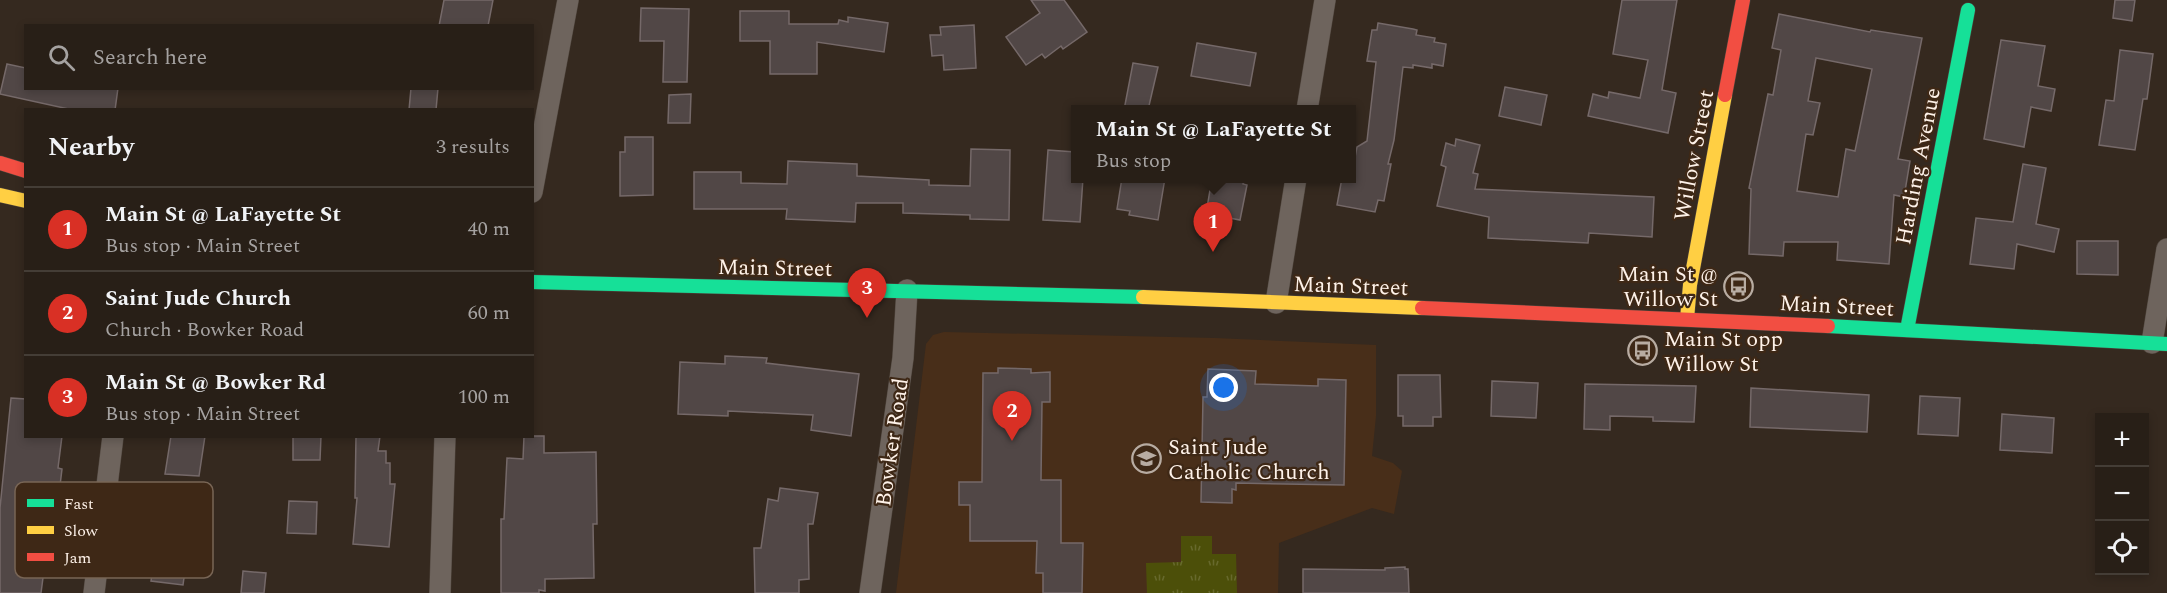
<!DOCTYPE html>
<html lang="en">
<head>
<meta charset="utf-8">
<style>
	body { margin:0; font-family:Spectral,serif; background:#302720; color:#f1f3f6 }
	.controls { position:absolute; right:18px; bottom:18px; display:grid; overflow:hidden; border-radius:0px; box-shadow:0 3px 9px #0003 }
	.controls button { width:54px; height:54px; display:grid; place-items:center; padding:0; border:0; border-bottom:2px solid #443d36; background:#281f17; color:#f1f3f6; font:30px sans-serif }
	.you { position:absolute; left:1224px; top:388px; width:21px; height:21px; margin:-15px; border:4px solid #fff; border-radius:50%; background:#1a73e8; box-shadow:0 0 0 9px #1a73e833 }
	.badge { display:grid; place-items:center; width:39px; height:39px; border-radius:50%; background:#d93025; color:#fff; font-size:20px; font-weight:700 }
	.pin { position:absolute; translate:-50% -50px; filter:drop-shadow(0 2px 3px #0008) }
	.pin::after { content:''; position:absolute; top:32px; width:21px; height:18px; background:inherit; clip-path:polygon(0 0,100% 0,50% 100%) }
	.popup { position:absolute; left:1071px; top:105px; width:285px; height:78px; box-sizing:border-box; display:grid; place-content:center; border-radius:0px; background:#281f17; filter:drop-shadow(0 2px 4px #0005); font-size:20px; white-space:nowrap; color:#a5a2a1 }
	.popup b { font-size:22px; color:#f1f3f6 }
	.popup::after { content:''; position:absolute; left:50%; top:100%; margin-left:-12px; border:12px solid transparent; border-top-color:#281f17 }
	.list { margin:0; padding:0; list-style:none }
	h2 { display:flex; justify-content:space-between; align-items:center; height:78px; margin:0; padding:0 24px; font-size:26px }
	h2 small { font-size:20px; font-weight:400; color:#a5a2a1 }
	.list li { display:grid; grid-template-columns:39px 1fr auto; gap:18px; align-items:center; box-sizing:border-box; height:84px; padding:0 24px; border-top:2px solid #443d36 }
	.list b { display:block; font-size:22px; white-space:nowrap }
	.list p { margin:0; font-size:20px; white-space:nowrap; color:#a5a2a1 }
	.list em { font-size:20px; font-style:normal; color:#a5a2a1 }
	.icon { flex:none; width:33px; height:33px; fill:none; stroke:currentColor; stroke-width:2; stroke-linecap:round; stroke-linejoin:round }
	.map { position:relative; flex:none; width:2167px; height:593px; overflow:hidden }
	.search { position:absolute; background:#281f17; box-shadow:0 3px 9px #0003; left:24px; top:24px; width:510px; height:66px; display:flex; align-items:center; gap:15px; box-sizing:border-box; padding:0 21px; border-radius:0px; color:#a5a2a1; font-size:22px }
	.panel { position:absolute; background:#281f17; box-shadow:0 3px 9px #0003; left:24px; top:108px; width:510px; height:330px; border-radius:0px }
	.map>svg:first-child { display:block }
	.built { fill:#482e19 }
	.grass { fill:url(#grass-tufts) }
	.building { fill:#514746; stroke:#756969; stroke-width:1.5; fill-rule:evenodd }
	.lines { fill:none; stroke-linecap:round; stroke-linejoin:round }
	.street-casing { stroke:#51473f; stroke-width:22 }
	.fast-casing { stroke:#51473f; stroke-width:15 }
	.slow-casing { stroke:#51473f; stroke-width:15 }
	.jam-casing { stroke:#51473f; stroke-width:15 }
	.street { stroke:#6e645d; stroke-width:21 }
	.fast { stroke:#16e098; stroke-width:14 }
	.slow { stroke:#ffcf43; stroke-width:14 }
	.jam { stroke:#f24e42; stroke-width:14 }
	.labels { text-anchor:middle; stroke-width:4.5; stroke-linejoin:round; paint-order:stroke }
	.street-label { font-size:22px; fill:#fef2e9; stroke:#3e2816 }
	.poi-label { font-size:22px; fill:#fef2e9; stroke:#3e2816; text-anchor:start }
	.key { fill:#3e2816; stroke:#786555; stroke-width:1.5 }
	.key-label { font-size:16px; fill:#fef2e9 }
</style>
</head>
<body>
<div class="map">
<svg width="2167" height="593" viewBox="0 0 2167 593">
	<defs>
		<pattern id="grass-tufts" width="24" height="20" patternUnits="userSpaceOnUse" patternTransform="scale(1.5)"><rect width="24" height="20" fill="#4c4f09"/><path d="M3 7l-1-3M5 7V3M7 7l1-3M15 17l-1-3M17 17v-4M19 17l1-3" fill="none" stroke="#67692d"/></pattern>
	</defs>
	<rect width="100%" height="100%" fill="#35291f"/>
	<!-- built -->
	<polygon class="built" points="944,332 1215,338 1376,345 1376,416 1372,456 1393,463 1402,471 1394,514 1372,508 1279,543 1278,593 896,593 926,344 933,335"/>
	<!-- grass -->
	<polygon class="grass" points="1181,536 1212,536 1212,554 1236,554 1237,593 1147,593 1146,563 1181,562"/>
	<!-- building -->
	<g class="building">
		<polygon points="444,0 493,0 488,26 439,26"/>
		<polygon points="1031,0 1064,0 1087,32 1063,49 1061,46 1045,58 1042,54 1026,65 1006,37 1040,13"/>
		<polygon points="1622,0 1677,0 1662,90 1676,93 1668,133 1588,116 1593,94 1608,98 1609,92 1640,98 1648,60 1613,54"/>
		<polygon points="2115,0 2135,0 2132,21 2113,18"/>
		<polygon points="641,8 689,9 687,82 663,82 664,41 640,41"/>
		<polygon points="740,11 789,11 789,24 838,24 839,20 848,22 848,17 888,23 884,52 817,42 817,74 770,74 770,41 740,41"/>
		<path d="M1779,14L1870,32L1871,30L1922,38L1898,159L1910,161L1904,197L1894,195L1889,264L1837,260L1838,242H1784L1783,256L1749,254L1751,189L1749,188L1768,94L1773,95L1781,50L1772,48ZM1816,58L1872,69L1855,151L1846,149L1838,197L1797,191L1806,134L1813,135L1820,103L1808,101Z"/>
		<polygon points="1378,23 1413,29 1417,30 1416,35 1435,38 1434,42 1446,44 1443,66 1432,64 1432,68 1413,65 1413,68 1403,67 1394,140 1388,164 1391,164 1384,201 1378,200 1375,212 1337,205 1342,178 1351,178 1357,147 1367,141 1376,62 1367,61 1372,30 1377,30"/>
		<polygon points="974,25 976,68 944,70 943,55 932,56 930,35 941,35 940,27"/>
		<polygon points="2001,40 2045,46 2038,86 2055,89 2051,111 2031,107 2024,147 1984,139"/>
		<polygon points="1197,43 1256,53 1250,86 1191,76"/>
		<polygon points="2120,50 2153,54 2147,99 2143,99 2135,150 2099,145 2106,100 2114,101"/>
		<polygon points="1133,63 1158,67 1148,110 1124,110"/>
		<polygon points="7,64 26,68 26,88 118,88 115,110 73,110 0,94"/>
		<polygon points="1505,87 1547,95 1541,125 1499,116"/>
		<polygon points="411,88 438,88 436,110 409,110"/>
		<polygon points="691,94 690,123 668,123 669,95"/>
		<polygon points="625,137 653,137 653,195 620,196 620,152 625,152"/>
		<polygon points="1456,139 1480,145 1473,173 1478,174 1475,189 1654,197 1652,237 1589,233 1588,243 1488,238 1489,217 1437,206 1446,167 1441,165 1446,143 1455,146"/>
		<polygon points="971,149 1010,150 1009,220 970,219 970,215 903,213 903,203 856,203 855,222 786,219 787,209 694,209 694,172 741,172 741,183 787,184 788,161 857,164 857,176 929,180 929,185 970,186"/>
		<polygon points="1048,150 1075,152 1075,178 1083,178 1080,222 1043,220"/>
		<polygon points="2023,164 2046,168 2036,224 2059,229 2054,252 2017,244 2014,269 1970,264 1976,218 2013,222"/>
		<polygon points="1122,178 1165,178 1158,220 1129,215 1130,211 1117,209"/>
		<polygon points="1212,178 1244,178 1243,184 1247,185 1240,220 1209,214 1210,209 1207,208"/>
		<polygon points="2077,241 2118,241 2118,275 2077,274"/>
		<polygon points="725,356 767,358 766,363 859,374 851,436 811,430 813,415 728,411 728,416 678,414 680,362 725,364"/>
		<polygon points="998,368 1031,369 1031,373 1050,372 1050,402 1042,402 1041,480 1061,480 1061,543 1083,543 1082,593 1043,593 1043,573 1036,573 1037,541 970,541 970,505 959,505 959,482 982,482 983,373 998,373"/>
		<polygon points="1208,369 1256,371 1255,384 1318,386 1318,379 1346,380 1344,485 1236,483 1236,490 1232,489 1232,503 1201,502 1203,397 1207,397"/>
		<polygon points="1398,375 1440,375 1441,417 1433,417 1433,426 1403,426 1403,416 1398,416"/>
		<polygon points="1492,381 1538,383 1536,418 1491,416"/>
		<polygon points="1585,384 1696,386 1694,422 1653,421 1653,417 1610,416 1610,430 1584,429"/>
		<polygon points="1751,388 1869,395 1867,432 1750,427"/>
		<polygon points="1920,396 1960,398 1958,436 1918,434"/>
		<polygon points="11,398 26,399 26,436 62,436 58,468 62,469 57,510 52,509 41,593 0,593 0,508"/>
		<polygon points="2002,414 2054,418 2052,453 2000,450"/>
		<polygon points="171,436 205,436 199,476 165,474"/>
		<polygon points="293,436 321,436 320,460 293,460"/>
		<polygon points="356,436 380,436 378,451 386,451 386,463 390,463 390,484 395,484 389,547 353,544 357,498 355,498"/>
		<polygon points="524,436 544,436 544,453 596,452 597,524 593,524 594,578 545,579 545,591 539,590 539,593 501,593 501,519 504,519 507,458 523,459"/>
		<polygon points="780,488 818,493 813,524 808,524 809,579 799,580 799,593 755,593 754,548 761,548 768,499 778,501"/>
		<polygon points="289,501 317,502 316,534 287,533"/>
		<polygon points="155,508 193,512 183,585 151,581 153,567 147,566"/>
		<polygon points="1405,567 1405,569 1408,569 1409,593 1303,593 1303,569 1385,570 1385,568"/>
		<polygon points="243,571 266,573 264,593 241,593"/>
	</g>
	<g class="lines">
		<defs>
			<g id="street">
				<polyline points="1307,110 1325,0"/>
				<polyline points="532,192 568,0"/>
				<polyline points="1276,303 1296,178"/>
				<polyline points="2152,343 2167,249"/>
				<polyline points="94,593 113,436"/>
				<polyline points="440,593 445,436"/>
				<polyline points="870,593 903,358 907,290"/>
			</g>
			<g id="fast">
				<polyline points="532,282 1143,297"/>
				<polyline points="1828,326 2167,344"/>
				<polyline points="1907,330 1968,10"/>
			</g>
			<g id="slow">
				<polyline points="0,195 26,201"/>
				<polyline points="1143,297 1422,308"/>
				<polyline points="1687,319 1690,285 1725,95"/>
			</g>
			<g id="jam">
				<polyline points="1725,95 1743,0"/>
				<polyline points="0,163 26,171"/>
				<polyline points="1422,308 1828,326"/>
			</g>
		</defs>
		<!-- street casing -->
		<use href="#street" class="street-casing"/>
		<!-- fast casing -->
		<use href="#fast" class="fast-casing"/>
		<!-- slow casing -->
		<use href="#slow" class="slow-casing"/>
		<!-- jam casing -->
		<use href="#jam" class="jam-casing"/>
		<!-- street -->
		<use href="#street" class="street"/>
		<!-- fast -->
		<use href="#fast" class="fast"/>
		<!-- slow -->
		<use href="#slow" class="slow"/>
		<!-- jam -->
		<use href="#jam" class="jam"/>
	</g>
	<!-- icons -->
	<defs>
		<symbol id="bus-ring" viewBox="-11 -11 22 22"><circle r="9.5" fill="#3e2816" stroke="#b8aca2" stroke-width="1.5"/><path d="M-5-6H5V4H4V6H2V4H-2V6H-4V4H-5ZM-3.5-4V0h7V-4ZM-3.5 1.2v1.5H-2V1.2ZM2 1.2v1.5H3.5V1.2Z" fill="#b8aca2"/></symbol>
		<symbol id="school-ring" viewBox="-11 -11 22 22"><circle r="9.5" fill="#3e2816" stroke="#b8aca2" stroke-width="1.5"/><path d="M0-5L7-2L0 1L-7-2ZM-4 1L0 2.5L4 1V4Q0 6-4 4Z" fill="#b8aca2"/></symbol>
	</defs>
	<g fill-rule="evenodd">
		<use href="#bus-ring" x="1722" y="270" width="33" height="33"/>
		<use href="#bus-ring" x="1626" y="334" width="33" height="33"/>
		<use href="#school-ring" x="1130" y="442" width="33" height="33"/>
	</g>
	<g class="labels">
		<!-- street labels -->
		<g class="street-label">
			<text transform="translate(1693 155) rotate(-79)" y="8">Willow Street</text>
			<text transform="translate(1917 166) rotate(-79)" y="8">Harding Avenue</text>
			<text transform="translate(775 267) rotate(1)" y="8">Main Street</text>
			<text transform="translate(1351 285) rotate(2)" y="8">Main Street</text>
			<text transform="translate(1837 305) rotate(3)" y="8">Main Street</text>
			<text transform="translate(891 442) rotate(-82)" y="8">Bowker Road</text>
		</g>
		<!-- poi labels -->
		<g class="poi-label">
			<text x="1718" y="281" text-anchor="end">Main St @<tspan x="1718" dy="25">Willow St</tspan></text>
			<text x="1664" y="346">Main St opp<tspan x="1664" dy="25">Willow St</tspan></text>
			<text x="1168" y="454">Saint Jude<tspan x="1168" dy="25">Catholic Church</tspan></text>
		</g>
	</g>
	<!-- legend -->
	<rect x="15" y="482" width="198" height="96" rx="9" class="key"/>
	<rect x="27" y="499" width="27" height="8" fill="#16e098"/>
	<rect x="27" y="526" width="27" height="8" fill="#ffcf43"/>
	<rect x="27" y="553" width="27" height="8" fill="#f24e42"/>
	<g class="key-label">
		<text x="64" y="509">Fast</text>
		<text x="64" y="536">Slow</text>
		<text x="64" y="563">Jam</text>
	</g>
</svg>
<div class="controls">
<button>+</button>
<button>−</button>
<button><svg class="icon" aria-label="locate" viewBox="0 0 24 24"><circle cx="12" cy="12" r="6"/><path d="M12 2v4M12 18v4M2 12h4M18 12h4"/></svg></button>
</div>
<div class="you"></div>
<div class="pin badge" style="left:1213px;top:252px">1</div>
<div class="popup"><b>Main St @ LaFayette St</b>Bus stop</div>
<div class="pin badge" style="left:1012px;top:441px">2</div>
<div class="pin badge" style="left:867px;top:318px">3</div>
<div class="search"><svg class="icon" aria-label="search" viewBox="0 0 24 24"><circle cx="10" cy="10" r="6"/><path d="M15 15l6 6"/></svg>Search here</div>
<section class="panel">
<h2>Nearby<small>3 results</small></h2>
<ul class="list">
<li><span class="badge">1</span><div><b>Main St @ LaFayette St</b><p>Bus stop · Main Street</p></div><em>40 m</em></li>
<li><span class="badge">2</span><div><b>Saint Jude Church</b><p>Church · Bowker Road</p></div><em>60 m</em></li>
<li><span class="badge">3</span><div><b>Main St @ Bowker Rd</b><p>Bus stop · Main Street</p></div><em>100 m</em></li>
</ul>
</section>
</div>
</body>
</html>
